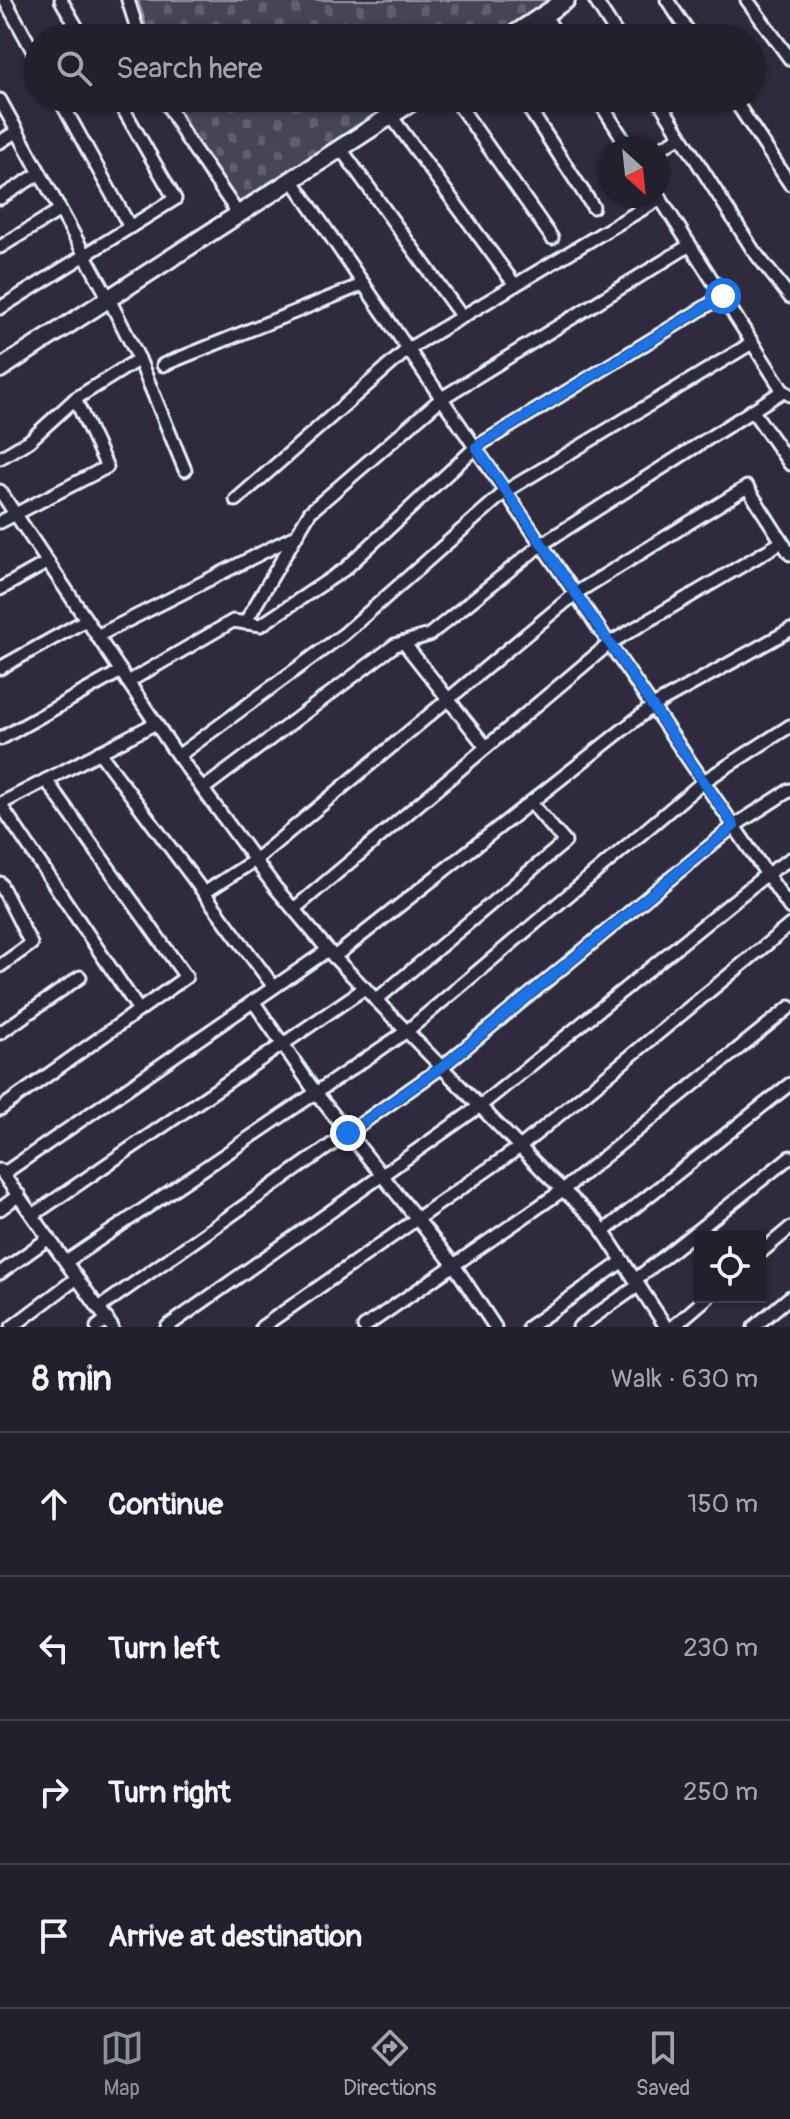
<!DOCTYPE html>
<html lang="en">
<head>
<meta charset="utf-8">
<style>
	body { margin:0; font-family:Pangolin,sans-serif; background:#2f2d3a; color:#f1f3f6 }
	.controls { position:absolute; right:24px; bottom:24px; display:grid; overflow:hidden; border-radius:0px; box-shadow:0 2px 6px #0004 }
	.controls button { width:72px; height:72px; display:grid; place-items:center; padding:0; border:0; border-bottom:2px solid #403e4a; background:#23202e; color:#f1f3f6; font:40px sans-serif }
	.compass { position:absolute; left:598px; top:136px; width:72px; height:72px; border-radius:50%; background:#23202e; box-shadow:0 2px 6px #0004; rotate:153deg }
	.stop { position:absolute; width:24px; height:24px; margin:-18px; border:6px solid #1a73e8; border-radius:50%; background:#fff }
	.stop.end { background:#1a73e8; border-color:#fff; box-shadow:0 2px 8px #0008 }
	.list { margin:0; padding:0; list-style:none }
	h2 { display:flex; justify-content:space-between; align-items:center; height:104px; margin:0; padding:0 32px; font-size:34px }
	h2 small { font-size:26px; font-weight:400; color:#a3a3aa }
	.list li { display:grid; grid-template-columns:52px 1fr auto; gap:24px; align-items:center; box-sizing:border-box; height:144px; padding:0 32px; border-top:2px solid #403e4a }
	.list b { display:block; font-size:30px; white-space:nowrap }
	.list em { font-size:26px; font-style:normal; color:#a3a3aa }
	.icon { flex:none; width:44px; height:44px; fill:none; stroke:currentColor; stroke-width:2; stroke-linecap:round; stroke-linejoin:round }
	.map { position:relative; flex:none; width:790px; height:1327px; overflow:hidden }
	.search { position:absolute; background:#23202e; box-shadow:0 2px 6px #0004; left:24px; right:24px; top:24px; height:88px; display:flex; align-items:center; gap:20px; box-sizing:border-box; padding:0 28px; border-radius:44px; color:#a3a3aa; font-size:30px }
	.sheet { height:680px; background:#23202e }
	nav { display:flex; justify-content:space-around; align-items:center; box-sizing:border-box; height:112px; border-top:2px solid #403e4a; background:#23202e; font-size:22px; color:#a3a3aa }
	nav a { display:grid; justify-items:center; gap:4px }
	nav .on { color:#8c9099 }
	.map>svg:first-child { display:block }
	.cemetery { fill:url(#cemetery-stones); stroke:#979aa6; stroke-width:2 }
	.lines { fill:none; stroke-linecap:round; stroke-linejoin:round }
	.street-casing { stroke:#e8f1f8; stroke-width:17 }
	.secondary-casing { stroke:#e8f1f8; stroke-width:22 }
	.street { stroke:#2f2a3d; stroke-width:11 }
	.secondary { stroke:#2f2a3d; stroke-width:16 }
	.route { stroke:#1a73e8; stroke-width:10 }
</style>
</head>
<body>
<div class="map">
<svg width="790" height="1327" viewBox="0 0 790 1327">
	<defs>
		<pattern id="cemetery-stones" width="16" height="16" patternUnits="userSpaceOnUse" patternTransform="scale(2)"><rect width="16" height="16" fill="#464455"/><path d="M2 7V4a2 2 0 0 1 4 0v3zM10 15v-3a2 2 0 0 1 4 0v3z" fill="#615f6e"/></pattern>
	</defs>
	<rect width="100%" height="100%" fill="#2f2a3d"/>
	<filter id="ink" filterUnits="userSpaceOnUse"><feTurbulence type="fractalNoise" baseFrequency=".0125" numOctaves="2"/><feDisplacementMap in="SourceGraphic" scale="16" xChannelSelector="R" yChannelSelector="G"/><feConvolveMatrix kernelMatrix="1 2 1 2 8 2 1 2 1" color-interpolation-filters="sRGB"/></filter>
	<g filter="url(#ink)">
		<!-- cemetery -->
		<g class="cemetery">
			<polygon points="138,0 566,0 509,38 150,38"/>
			<polygon points="170,98 418,98 242,213"/>
		</g>
		<g class="lines">
			<defs>
				<g id="street">
					<polyline points="5,0 38,60"/>
					<polyline points="61,0 83,38"/>
					<polyline points="128,0 140,38"/>
					<polyline points="595,0 619,38"/>
					<polyline points="667,0 693,38"/>
					<polyline points="747,0 790,59"/>
					<polyline points="544,14 559,38"/>
					<polyline points="59,98 130,227"/>
					<polyline points="164,98 185,136 239,215"/>
					<polyline points="454,98 552,238"/>
					<polyline points="522,98 593,207"/>
					<polyline points="597,98 629,148"/>
					<polyline points="657,98 753,250 790,297"/>
					<polyline points="733,98 790,184"/>
					<polyline points="0,100 109,299 139,359 75,399 29,441 0,458"/>
					<polyline points="391,116 515,285"/>
					<polyline points="0,142 17,131"/>
					<polyline points="341,149 462,317"/>
					<polyline points="658,150 681,136"/>
					<polyline points="293,181 790,908"/>
					<polyline points="658,195 783,391 790,395"/>
					<polyline points="0,198 40,173"/>
					<polyline points="0,247 60,210"/>
					<polyline points="0,308 175,199 117,98"/>
					<polyline points="139,359 185,470"/>
					<polyline points="163,365 364,284"/>
					<polyline points="752,410 790,464"/>
					<polyline points="0,491 173,749 274,886 334,957 548,1176 597,1222 666,1327"/>
					<polyline points="236,500 408,349 661,198"/>
					<polyline points="0,522 107,467 75,399"/>
					<polyline points="0,589 48,562"/>
					<polyline points="245,623 310,512 442,398 690,245"/>
					<polyline points="97,636 295,536"/>
					<polyline points="404,643 486,747"/>
					<polyline points="0,668 86,620"/>
					<polyline points="128,682 233,621 261,625 345,569 476,447 723,296"/>
					<polyline points="0,739 121,671"/>
					<polyline points="99,752 274,987"/>
					<polyline points="178,756 344,634 506,491 752,343"/>
					<polyline points="203,789 395,645 429,635 542,544 783,391"/>
					<polyline points="0,883 31,944 0,966"/>
					<polyline points="204,893 255,860 576,593 747,487 790,554"/>
					<polyline points="294,909 610,643 782,542"/>
					<polyline points="334,957 653,706 790,630"/>
					<polyline points="376,1000 565,842 531,803"/>
					<polyline points="253,1001 316,1093 454,1265 495,1327"/>
					<polyline points="139,1010 0,804 156,723"/>
					<polyline points="0,1033 80,977"/>
					<polyline points="0,1109 186,977 46,780"/>
					<polyline points="0,1170 112,1327"/>
					<polyline points="3,1174 328,950"/>
					<polyline points="0,1209 19,1195"/>
					<polyline points="33,1215 365,988"/>
					<polyline points="603,1232 790,1084"/>
					<polyline points="760,1253 790,1228"/>
					<polyline points="66,1262 407,1031 704,781 790,726"/>
					<polyline points="0,1273 49,1238"/>
					<polyline points="635,1280 790,1157"/>
					<polyline points="99,1308 442,1067 734,826 790,790"/>
					<polyline points="12,1327 77,1278"/>
					<polyline points="97,1327 107,1319"/>
					<polyline points="167,1327 480,1106 767,874 790,859"/>
					<polyline points="262,1327 520,1147 790,925"/>
					<polyline points="364,1327 563,1190 790,1007"/>
					<polyline points="529,1327 623,1261"/>
					<polyline points="579,1327 639,1285"/>
					<polyline points="673,1327 708,1297"/>
					<polyline points="754,1327 790,1297"/>
				</g>
				<g id="secondary">
					<polyline points="509,38 566,0"/>
					<polyline points="0,369 418,98"/>
				</g>
			</defs>
			<!-- street casing -->
			<use href="#street" class="street-casing"/>
			<!-- secondary casing -->
			<use href="#secondary" class="secondary-casing"/>
			<!-- street -->
			<use href="#street" class="street"/>
			<!-- secondary -->
			<use href="#secondary" class="secondary"/>
		</g>
	</g>
	<g class="lines" filter="url(#ink)">
		<!-- route -->
		<polyline class="route" points="348,1133 442,1067 734,826 476,447 723,296"/>
	</g>
</svg>
<div class="controls">
<button><svg class="icon" aria-label="locate" viewBox="0 0 24 24"><circle cx="12" cy="12" r="6"/><path d="M12 2v4M12 18v4M2 12h4M18 12h4"/></svg></button>
</div>
<svg class="compass" viewBox="-18 -18 36 36"><path d="M0-13l5 13h-10z" fill="#e53935"/><path d="M0 13l5-13h-10z" fill="#a3a3aa"/></svg>
<div class="stop" style="left:723px;top:296px"></div>
<div class="stop end" style="left:348px;top:1133px"></div>
<div class="search"><svg class="icon" aria-label="search" viewBox="0 0 24 24"><circle cx="10" cy="10" r="6"/><path d="M15 15l6 6"/></svg>Search here</div>
</div>
<section class="sheet">
<h2>8 min<small>Walk · 630 m</small></h2>
<ul class="list">
<li><svg class="icon" aria-label="ahead" viewBox="0 0 24 24"><path d="M12 20V5M6 11l6-6 6 6"/></svg><div><b>Continue</b></div><em>150 m</em></li>
<li><svg class="icon" aria-label="left" viewBox="0 0 24 24"><path d="M17 20v-9H6M10 6l-5 5 5 5"/></svg><div><b>Turn left</b></div><em>230 m</em></li>
<li><svg class="icon" aria-label="right" viewBox="0 0 24 24"><path d="M7 20v-9h11M14 6l5 5-5 5"/></svg><div><b>Turn right</b></div><em>250 m</em></li>
<li><svg class="icon" aria-label="arrive" viewBox="0 0 24 24"><path d="M6 21V4h12l-3 4 3 4H6"/></svg><div><b>Arrive at destination</b></div></li>
</ul>
</section>
<nav>
<a class="on"><svg class="icon" aria-label="map" viewBox="0 0 24 24"><path d="M3 6l6-2 6 2 6-2v14l-6 2-6-2-6 2zM9 4v14M15 6v14"/></svg>Map</a>
<a><svg class="icon" aria-label="directions" viewBox="0 0 24 24"><path d="M12 3l9 9-9 9-9-9zM9 14v-3h6M13 9l2 2-2 2"/></svg>Directions</a>
<a><svg class="icon" aria-label="saved" viewBox="0 0 24 24"><path d="M7 4h10v16l-5-4-5 4z"/></svg>Saved</a>
</nav>
</body>
</html>
